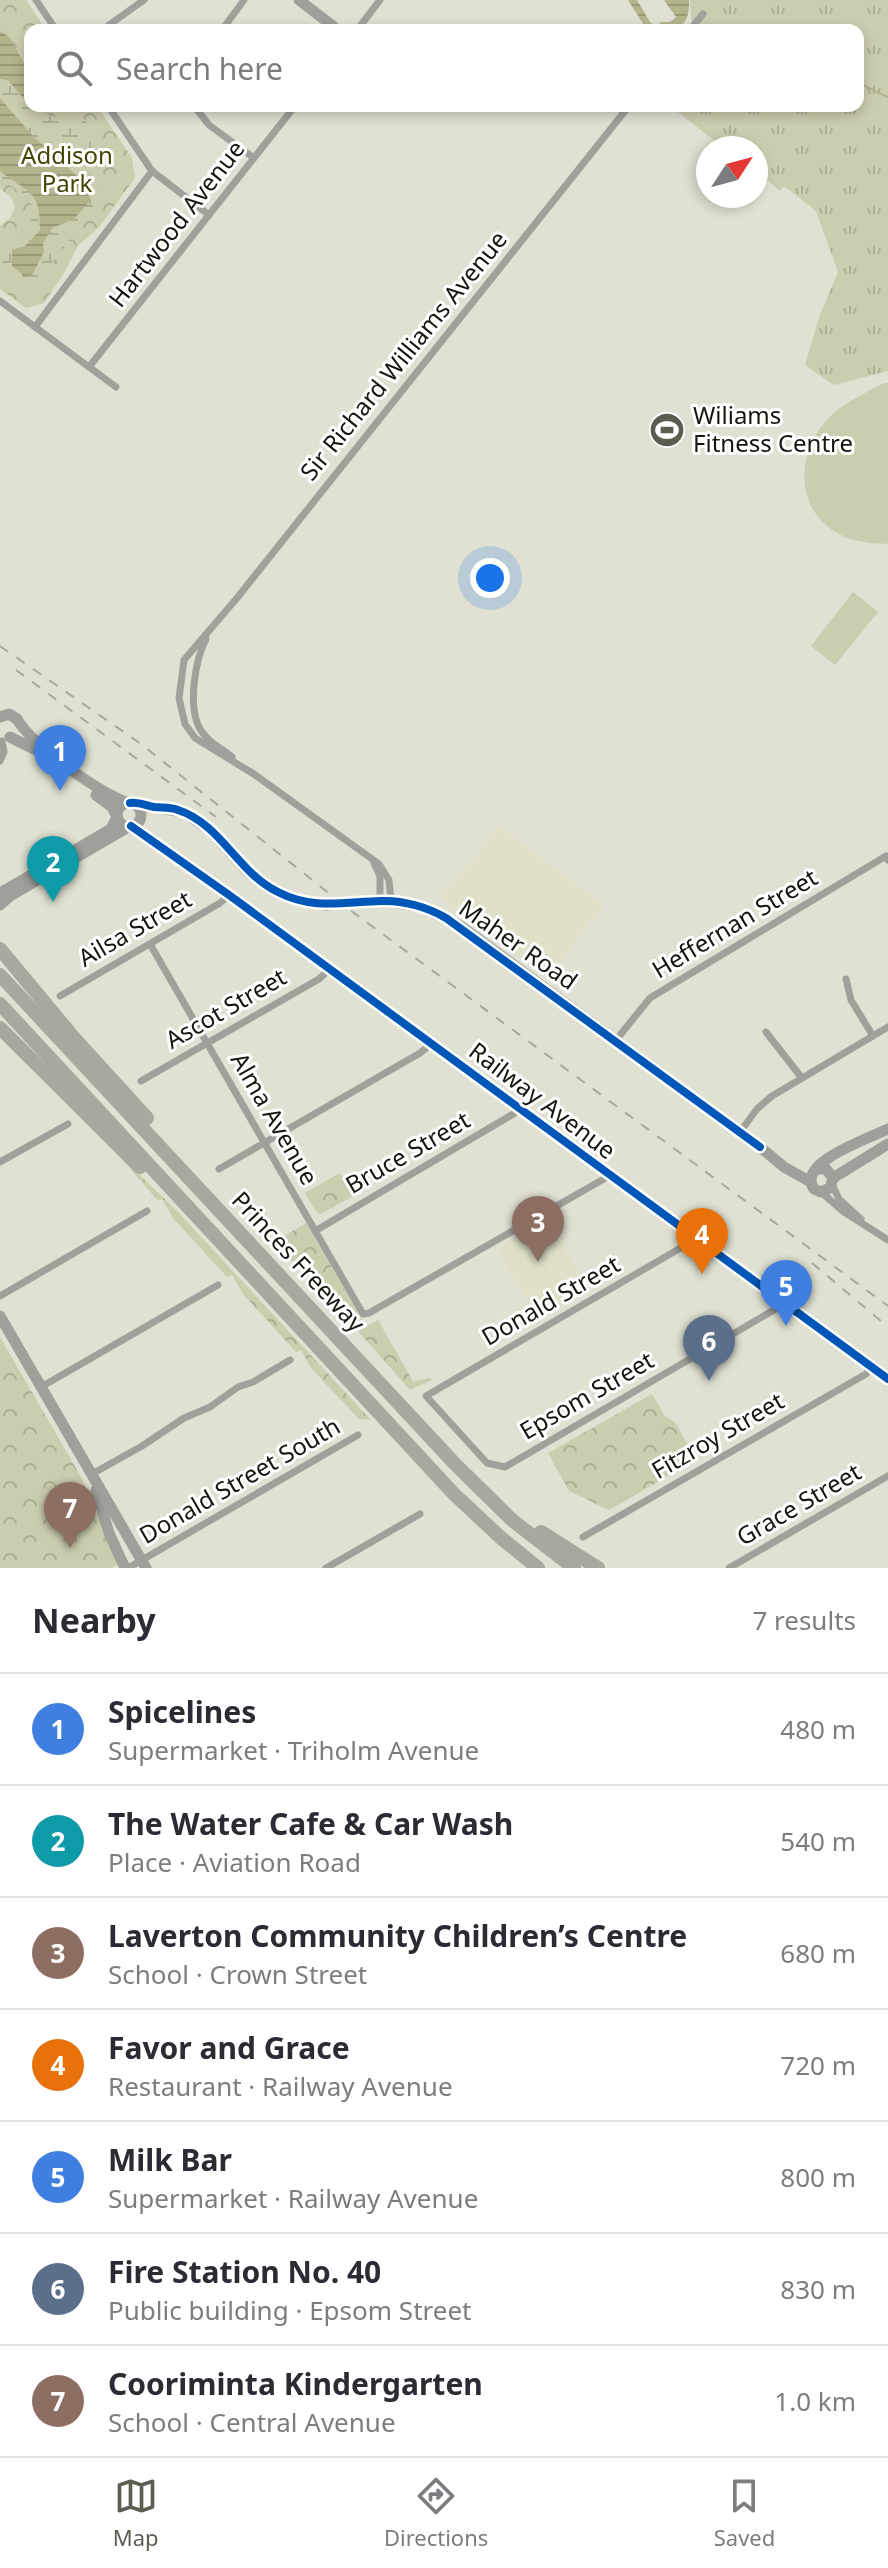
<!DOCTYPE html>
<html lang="en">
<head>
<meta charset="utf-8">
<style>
	body { margin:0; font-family:"Noto Sans",sans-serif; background:#f2f2f3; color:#2b2b33 }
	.compass { position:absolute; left:696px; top:136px; width:72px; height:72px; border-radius:50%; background:#fff; box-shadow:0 4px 12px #0003; rotate:54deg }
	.you { position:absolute; left:490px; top:578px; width:28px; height:28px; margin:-20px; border:6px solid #fff; border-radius:50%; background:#1a73e8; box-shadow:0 0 0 12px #1a73e833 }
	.badge { display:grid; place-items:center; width:52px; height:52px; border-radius:50%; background:#5c5d51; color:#fff; font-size:26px; font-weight:700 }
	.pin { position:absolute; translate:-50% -66px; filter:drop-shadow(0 2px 4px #0008) }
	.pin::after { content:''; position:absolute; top:42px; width:28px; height:24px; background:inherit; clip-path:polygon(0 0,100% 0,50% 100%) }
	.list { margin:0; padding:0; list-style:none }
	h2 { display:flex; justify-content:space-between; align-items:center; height:104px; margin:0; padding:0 32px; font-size:34px }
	h2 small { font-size:26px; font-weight:400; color:#7c7c81 }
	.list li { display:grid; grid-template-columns:52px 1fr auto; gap:24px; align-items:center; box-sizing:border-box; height:112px; padding:0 32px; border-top:2px solid #e1e1e2 }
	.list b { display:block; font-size:30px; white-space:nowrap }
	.list p { margin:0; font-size:26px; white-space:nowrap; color:#7c7c81 }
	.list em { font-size:26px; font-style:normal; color:#7c7c81 }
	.icon { flex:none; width:44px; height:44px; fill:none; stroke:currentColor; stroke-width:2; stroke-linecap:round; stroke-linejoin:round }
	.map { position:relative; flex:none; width:888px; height:1568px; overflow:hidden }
	.search { position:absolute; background:#fff; box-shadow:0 4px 12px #0003; left:24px; right:24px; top:24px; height:88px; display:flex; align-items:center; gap:20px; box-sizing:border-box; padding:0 28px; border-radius:16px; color:#7c7c81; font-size:30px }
	.sheet { height:888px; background:#fff }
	nav { display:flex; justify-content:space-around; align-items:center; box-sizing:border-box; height:112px; border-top:2px solid #e1e1e2; background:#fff; font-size:22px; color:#7c7c81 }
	nav a { display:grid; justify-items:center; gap:4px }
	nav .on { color:#5c5d51 }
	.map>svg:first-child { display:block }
	.built { fill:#dfe0c7 }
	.grass { fill:url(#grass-tufts) }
	.forest { fill:url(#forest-crowns) }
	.wetland { fill:url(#wetland-marsh) }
	.pitch { fill:#cbcdaf }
	.water { fill:url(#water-rules) }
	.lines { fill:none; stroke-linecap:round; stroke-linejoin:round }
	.stream { stroke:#b2b48c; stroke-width:2 }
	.street { stroke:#a1a19c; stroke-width:7 }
	.secondary { stroke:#9fa099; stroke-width:11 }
	.highway { stroke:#a7a89e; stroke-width:14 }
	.rail { stroke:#a8a89f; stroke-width:2; stroke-dasharray:10 10; stroke-linecap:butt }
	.secondary-bridge { stroke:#9fa099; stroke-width:11 }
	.cycleway-casing { stroke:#fff; stroke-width:13 }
	.cycleway { stroke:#0057b8; stroke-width:8 }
	.labels { text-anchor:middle; stroke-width:6; stroke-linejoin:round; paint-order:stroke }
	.park-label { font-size:24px; fill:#444402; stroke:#fff }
	.street-label { font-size:24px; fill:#15160c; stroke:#fff }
	.poi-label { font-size:24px; fill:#15160c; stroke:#fff; text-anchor:start }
</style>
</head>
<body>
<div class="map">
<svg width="888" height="1568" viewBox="0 0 888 1568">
	<defs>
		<pattern id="grass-tufts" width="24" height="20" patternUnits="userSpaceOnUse" patternTransform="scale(2)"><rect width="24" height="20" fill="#cbcdaf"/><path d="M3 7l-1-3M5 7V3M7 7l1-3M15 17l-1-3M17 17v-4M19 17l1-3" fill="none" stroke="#adaf95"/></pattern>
		<pattern id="forest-crowns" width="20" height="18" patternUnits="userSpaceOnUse" patternTransform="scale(2)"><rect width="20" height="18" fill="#cbcdaf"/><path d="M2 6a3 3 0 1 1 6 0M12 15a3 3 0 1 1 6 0" fill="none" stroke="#adaf95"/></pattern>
		<pattern id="wetland-marsh" width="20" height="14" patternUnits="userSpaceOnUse" patternTransform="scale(2)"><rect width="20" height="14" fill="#cbcdaf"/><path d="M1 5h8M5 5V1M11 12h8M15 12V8" fill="none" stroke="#adaf95"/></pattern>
		<pattern id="water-rules" width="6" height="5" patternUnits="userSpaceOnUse" patternTransform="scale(2)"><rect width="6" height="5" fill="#b2b48c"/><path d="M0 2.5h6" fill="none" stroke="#989a78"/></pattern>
	</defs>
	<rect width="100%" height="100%" fill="#e0e1d2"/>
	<!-- built -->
	<g class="built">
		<polygon points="500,826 604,906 547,977 441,898"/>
		<polygon points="549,1221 579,1273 571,1277 581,1295 538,1320 498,1250"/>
	</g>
	<!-- grass -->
	<polygon class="grass" points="690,0 888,0 888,371 834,385 805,365 819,317 838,272 816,211 784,186 780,191 757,172 756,148 724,148 670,106 858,106 858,30 692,30"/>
	<!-- forest -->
	<g class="forest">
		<polygon points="0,0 26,0 46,30 30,30 30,106 97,106 132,158 135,178 100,226 78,246 63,275 44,303 26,308 0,289 0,226 10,218 15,207 11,197 0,189"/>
		<polygon points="113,1149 178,1212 371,1420 359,1419 311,1368 301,1350 296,1352 243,1294 232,1275 227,1277 173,1218 162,1199 158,1201"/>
		<polygon points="340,1173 353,1196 321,1214 317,1213 305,1193"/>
		<polygon points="306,1223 363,1322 354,1327 274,1242"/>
		<polygon points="378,1320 413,1381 430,1378 432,1380 410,1390 358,1331"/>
		<polygon points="0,1337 80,1475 117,1560 117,1565 112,1568 0,1568"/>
		<polygon points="652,1394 665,1416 675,1422 696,1460 609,1510 569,1491 548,1453"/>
	</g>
	<!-- wetland -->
	<path class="wetland" d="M2,78L15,86L37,112L56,117L61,106H71L95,131L99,157L87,166C88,177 97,183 97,195C96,212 52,262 40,278L35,289L27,290C20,280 5,274 3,261C0,234 52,225 26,198C19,190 8,185 0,179V171C10,179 23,185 32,194C51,212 36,252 32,275L43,243L52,228L60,224L87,185L32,135L0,98Z"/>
	<!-- pitch -->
	<g class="pitch">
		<path d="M884,383H888V543L885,544C868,543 852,542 837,533C799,511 796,464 819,430C835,406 860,396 884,383Z"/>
		<polygon points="853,592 878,612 835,665 811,646"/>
	</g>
	<!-- water -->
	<g class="water">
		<path d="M628,0H637L650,22L656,26L661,22H670L676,17L664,0H689C690,33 673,30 647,30Z"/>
		<polygon points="0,31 9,37 30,73 30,106 8,80 0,79"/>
		<path d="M0,98L32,135L87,185L90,201L74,219L52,228L43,243L44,252L32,275L24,276L12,266V250L25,246L40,230C40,189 29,194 0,171Z"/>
	</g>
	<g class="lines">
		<!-- stream -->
		<polyline class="stream" points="858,83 888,97"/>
		<!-- street -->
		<g class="street">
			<polyline points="36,0 56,30"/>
			<polyline points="102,30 144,0"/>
			<polyline points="222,30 244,0"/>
			<polyline points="357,30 380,0"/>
			<polyline points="690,30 703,14"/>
			<polyline points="108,106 152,171 209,215"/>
			<polyline points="194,106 209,125 254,158"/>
			<polyline points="0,301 116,387"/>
			<polyline points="35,327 152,171"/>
			<polyline points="89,367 295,106"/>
			<path d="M206,639C195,660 188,705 199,727C205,740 221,748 232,757"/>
			<polyline points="0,761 4,752 2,741"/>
			<polyline points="251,772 379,864 389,880 391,901"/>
			<polyline points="252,773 195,738 185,724 179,698 184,660 237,598 629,106"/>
			<polyline points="374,863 380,876 380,901"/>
			<polyline points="150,944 363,1314 369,1313 609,1176"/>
			<polyline points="846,979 851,1000 873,1036"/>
			<polyline points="60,996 220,903 229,895"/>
			<polyline points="766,1032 801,1077"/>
			<polyline points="616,1040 650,998 886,856 888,860"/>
			<polyline points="141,1081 319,979 330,969"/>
			<polyline points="740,1132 757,1109 772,1096 888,1027"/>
			<polyline points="0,1162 68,1124"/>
			<polyline points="219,1169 420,1053 431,1044"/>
			<polyline points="832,1184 839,1199 861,1219"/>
			<polyline points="821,1192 844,1212 888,1240"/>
			<polyline points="315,1231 520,1110"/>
			<polyline points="696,1239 426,1396 487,1463 505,1467 784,1304"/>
			<polyline points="0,1296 147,1211"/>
			<polyline points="41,1387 218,1285"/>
			<polyline points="92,1474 142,1446 184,1418 210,1407 238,1387 253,1382 290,1360"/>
			<polyline points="583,1537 866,1374 871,1367"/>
			<polyline points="128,1568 358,1435"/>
			<polyline points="326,1568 420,1514"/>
			<polyline points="729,1568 888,1476"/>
		</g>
		<!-- secondary -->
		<g class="secondary">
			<polyline points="299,0 338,30"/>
			<polyline points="0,717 9,714 17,719"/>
			<path d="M17,719C33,746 99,793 129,803"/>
			<polyline points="10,737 34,749"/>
			<polyline points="96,795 112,807 117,817"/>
			<polyline points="130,803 183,812 210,830 247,871 267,887 295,899 326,905"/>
			<circle cx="129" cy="815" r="12"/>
			<polyline points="131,826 229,895 888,1379"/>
			<polyline points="70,853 111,829 117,817"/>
			<polyline points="0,893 55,861"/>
			<polyline points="385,901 422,907 462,927 760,1147 784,1167 809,1181"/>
			<polyline points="0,905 10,896 130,826"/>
			<path d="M818,1169H826L833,1178L830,1188L821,1192L814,1189C795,1163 870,1138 888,1129"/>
			<polyline points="833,1178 888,1144"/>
			<polyline points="0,1316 146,1568"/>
			<polyline points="96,1490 109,1533 125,1568"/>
		</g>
		<!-- highway -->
		<g class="highway">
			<polyline points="0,949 74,1038 147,1118"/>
			<polyline points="0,975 455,1464 512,1520 574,1568"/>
			<polyline points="0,1004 454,1494 500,1537 538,1568"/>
			<polyline points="0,1028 140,1167"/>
			<polyline points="541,1532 598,1568"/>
		</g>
		<!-- rail -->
		<g class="rail">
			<polyline points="0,646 141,744 350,910 888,1306"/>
			<polyline points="16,670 216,817"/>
			<polyline points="812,1263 888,1327"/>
		</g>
		<!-- secondary-bridge -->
		<polyline class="secondary-bridge" points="326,905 385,901"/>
		<defs>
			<g id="cycleway">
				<path d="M130,803C138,802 145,805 154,807C162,808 171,807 178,810C221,824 238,873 278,892C312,910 344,902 381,901C403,900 427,907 446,918L760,1147"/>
				<polyline points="131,826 229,895 888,1379"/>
			</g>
		</defs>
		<!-- cycleway casing -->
		<use href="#cycleway" class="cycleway-casing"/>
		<!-- cycleway -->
		<use href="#cycleway" class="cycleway"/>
	</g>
	<!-- icons -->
	<defs>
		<symbol id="stadium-disc" viewBox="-11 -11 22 22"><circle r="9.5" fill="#5c5d51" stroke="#fff"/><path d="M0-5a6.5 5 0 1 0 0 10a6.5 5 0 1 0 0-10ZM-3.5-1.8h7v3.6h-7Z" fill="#fff"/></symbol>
	</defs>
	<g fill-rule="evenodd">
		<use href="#stadium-disc" x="647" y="410" width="40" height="40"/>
	</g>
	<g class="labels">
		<!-- park labels -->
		<g class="park-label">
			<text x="67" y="164">Addison<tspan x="67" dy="28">Park</tspan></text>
		</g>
		<!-- street labels -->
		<g class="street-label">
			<text transform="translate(177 224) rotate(-52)" y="8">Hartwood Avenue</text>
			<text transform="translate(404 356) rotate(-51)" y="8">Sir Richard Williams Avenue</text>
			<text transform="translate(735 924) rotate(-31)" y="8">Heffernan Street</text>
			<text transform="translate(135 929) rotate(-30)" y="8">Ailsa Street</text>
			<text transform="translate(518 945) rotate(35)" y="8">Maher Road</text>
			<text transform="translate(226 1009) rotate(-30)" y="8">Ascot Street</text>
			<text transform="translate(542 1101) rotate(37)" y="8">Railway Avenue</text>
			<text transform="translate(274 1119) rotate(60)" y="8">Alma Avenue</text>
			<text transform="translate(408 1153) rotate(-30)" y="8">Bruce Street</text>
			<text transform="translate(298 1262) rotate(47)" y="8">Princes Freeway</text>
			<text transform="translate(551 1301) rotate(-30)" y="8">Donald Street</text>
			<text transform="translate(587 1396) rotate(-30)" y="8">Epsom Street</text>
			<text transform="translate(718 1436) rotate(-30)" y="8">Fitzroy Street</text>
			<text transform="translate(240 1481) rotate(-30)" y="8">Donald Street South</text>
			<text transform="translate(799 1505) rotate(-30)" y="8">Grace Street</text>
		</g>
		<!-- poi labels -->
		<g class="poi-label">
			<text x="693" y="424">Wiliams<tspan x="693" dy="28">Fitness Centre</tspan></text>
		</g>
	</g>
</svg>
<svg class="compass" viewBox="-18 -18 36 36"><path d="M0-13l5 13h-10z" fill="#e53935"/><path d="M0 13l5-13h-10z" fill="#7c7c81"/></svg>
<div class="you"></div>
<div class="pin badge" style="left:60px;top:791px;background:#3f7fe0">1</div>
<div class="pin badge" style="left:53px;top:902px;background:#0f9aa8">2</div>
<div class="pin badge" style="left:538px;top:1262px;background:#8d6e63">3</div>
<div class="pin badge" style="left:702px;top:1274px;background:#e8710a">4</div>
<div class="pin badge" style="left:786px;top:1326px;background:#3f7fe0">5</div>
<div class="pin badge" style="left:709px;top:1381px;background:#5c6f8a">6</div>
<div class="pin badge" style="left:70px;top:1548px;background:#8d6e63">7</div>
<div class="search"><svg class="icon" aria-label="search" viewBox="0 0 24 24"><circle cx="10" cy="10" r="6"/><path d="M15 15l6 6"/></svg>Search here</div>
</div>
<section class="sheet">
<h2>Nearby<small>7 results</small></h2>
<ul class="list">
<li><span class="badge" style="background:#3f7fe0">1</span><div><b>Spicelines</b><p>Supermarket · Triholm Avenue</p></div><em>480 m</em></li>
<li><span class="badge" style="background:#0f9aa8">2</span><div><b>The Water Cafe &amp; Car Wash</b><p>Place · Aviation Road</p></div><em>540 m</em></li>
<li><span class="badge" style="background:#8d6e63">3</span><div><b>Laverton Community Children’s Centre</b><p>School · Crown Street</p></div><em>680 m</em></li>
<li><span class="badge" style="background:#e8710a">4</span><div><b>Favor and Grace</b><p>Restaurant · Railway Avenue</p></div><em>720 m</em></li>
<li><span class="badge" style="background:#3f7fe0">5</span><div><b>Milk Bar</b><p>Supermarket · Railway Avenue</p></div><em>800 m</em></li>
<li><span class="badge" style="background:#5c6f8a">6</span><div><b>Fire Station No. 40</b><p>Public building · Epsom Street</p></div><em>830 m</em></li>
<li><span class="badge" style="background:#8d6e63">7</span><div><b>Cooriminta Kindergarten</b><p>School · Central Avenue</p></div><em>1.0 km</em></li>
</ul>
</section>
<nav>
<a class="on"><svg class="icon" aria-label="map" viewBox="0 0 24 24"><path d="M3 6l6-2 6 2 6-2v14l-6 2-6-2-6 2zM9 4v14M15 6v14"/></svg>Map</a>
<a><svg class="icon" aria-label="directions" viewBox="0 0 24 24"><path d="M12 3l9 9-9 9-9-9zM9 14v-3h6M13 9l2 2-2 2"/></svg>Directions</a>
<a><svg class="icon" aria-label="saved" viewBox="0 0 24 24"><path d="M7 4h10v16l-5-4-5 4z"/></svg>Saved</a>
</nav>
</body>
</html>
